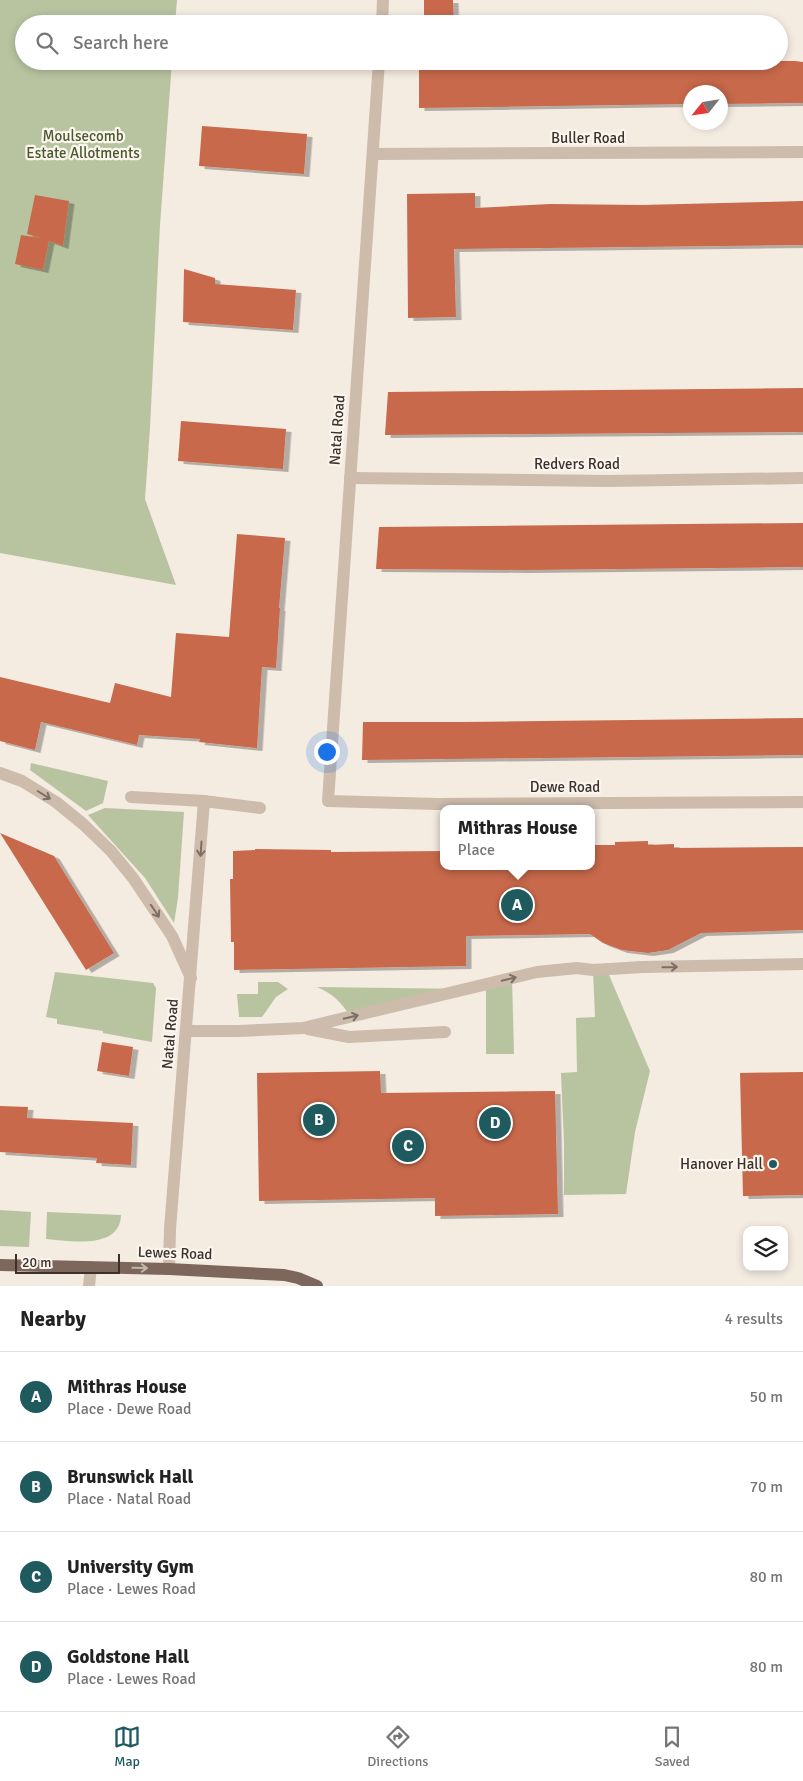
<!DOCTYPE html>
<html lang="en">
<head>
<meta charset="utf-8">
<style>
	body { margin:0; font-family:Signika,sans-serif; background:#f6f6f6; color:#222 }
	.controls { position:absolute; right:15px; bottom:15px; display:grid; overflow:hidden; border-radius:10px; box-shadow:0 2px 8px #0003 }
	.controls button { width:45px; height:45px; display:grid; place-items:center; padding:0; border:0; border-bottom:1px solid #e0e0e0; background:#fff; color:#222; font:25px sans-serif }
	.compass { position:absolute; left:683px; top:85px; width:45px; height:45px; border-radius:50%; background:#fff; box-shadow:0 2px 8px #0003; rotate:240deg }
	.scale { position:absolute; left:15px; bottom:12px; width:105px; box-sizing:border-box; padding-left:5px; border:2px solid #3b302b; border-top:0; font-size:14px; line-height:18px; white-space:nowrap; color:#3b302b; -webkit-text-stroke:4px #fbf5ee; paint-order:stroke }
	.you { position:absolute; left:326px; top:751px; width:18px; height:18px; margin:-12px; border:4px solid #fff; border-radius:50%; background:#1a73e8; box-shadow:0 0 0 8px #1a73e833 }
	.badge { display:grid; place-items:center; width:32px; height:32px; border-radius:50%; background:#1f5a5e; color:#fff; font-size:16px; font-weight:700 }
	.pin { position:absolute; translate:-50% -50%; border:2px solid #fff; box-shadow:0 1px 5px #0006 }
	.popup { position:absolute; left:440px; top:805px; width:155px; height:65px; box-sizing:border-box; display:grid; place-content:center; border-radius:10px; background:#fff; filter:drop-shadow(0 1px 4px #0005); font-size:16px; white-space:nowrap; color:#767676 }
	.popup b { font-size:19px; color:#222 }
	.popup::after { content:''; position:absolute; left:50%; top:100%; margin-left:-10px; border:10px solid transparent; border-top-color:#fff }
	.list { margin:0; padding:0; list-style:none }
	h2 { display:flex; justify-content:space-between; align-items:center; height:65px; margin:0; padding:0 20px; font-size:21px }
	h2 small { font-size:16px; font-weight:400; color:#767676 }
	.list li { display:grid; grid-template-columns:32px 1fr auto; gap:15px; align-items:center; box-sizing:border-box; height:90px; padding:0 20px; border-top:1px solid #e0e0e0 }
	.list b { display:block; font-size:19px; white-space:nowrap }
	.list p { margin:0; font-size:16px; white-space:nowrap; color:#767676 }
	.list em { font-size:16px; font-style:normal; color:#767676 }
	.icon { flex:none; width:28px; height:28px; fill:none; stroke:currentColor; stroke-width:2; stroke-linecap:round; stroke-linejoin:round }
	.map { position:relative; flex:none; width:803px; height:1286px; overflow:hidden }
	.search { position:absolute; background:#fff; box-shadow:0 2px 8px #0003; left:15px; right:15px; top:15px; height:55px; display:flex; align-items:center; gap:12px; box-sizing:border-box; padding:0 18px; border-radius:28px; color:#767676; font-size:19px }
	.sheet { height:425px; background:#fff }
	nav { display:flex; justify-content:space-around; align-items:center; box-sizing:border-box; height:70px; border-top:1px solid #e0e0e0; background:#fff; font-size:14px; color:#767676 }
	nav a { display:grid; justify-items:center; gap:2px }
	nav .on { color:#1f5a5e }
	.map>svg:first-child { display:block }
	.green { fill:#b8c4a0 }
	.building { fill:#c8694b; filter:url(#shadow) }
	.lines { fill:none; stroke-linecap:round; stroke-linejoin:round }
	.minor { stroke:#cdbbac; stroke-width:12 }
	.major { stroke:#7d675c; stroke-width:12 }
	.oneway { stroke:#7d6f65 }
	.oneway2 { stroke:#c2b5ac }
	.poi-dot { fill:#1f5a5e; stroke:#fbf5ee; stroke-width:2 }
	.labels { text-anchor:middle; stroke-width:4.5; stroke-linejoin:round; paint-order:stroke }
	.park-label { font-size:15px; fill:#4a5a2e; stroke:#fbf5ee }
	.street-label { font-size:15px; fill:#3b302b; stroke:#fbf5ee }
	.poi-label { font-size:15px; fill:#3b302b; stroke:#fbf5ee; text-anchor:end }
</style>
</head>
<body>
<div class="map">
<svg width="803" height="1286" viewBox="0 0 803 1286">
	<defs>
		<filter id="shadow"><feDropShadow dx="5.5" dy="3" stdDeviation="0" flood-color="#0004"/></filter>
	</defs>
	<rect width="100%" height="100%" fill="#f4ebe1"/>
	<!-- green -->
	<g class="green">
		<polygon points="0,0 177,0 175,24 24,24 24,61 172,61 160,225 150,428 145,499 176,585 0,553"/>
		<polygon points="31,763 108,781 103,803 86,811 30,770"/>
		<polygon points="105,808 184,812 178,898 174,923 145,878 88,815"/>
		<polygon points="606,968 650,1071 635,1132 626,1194 564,1195 564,1143 561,1073 577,1072 576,1018 595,1017 593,970"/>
		<polygon points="55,972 153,983 156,988 152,1042 103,1033 103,1031 57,1024 57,1019 46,1017"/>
		<polygon points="512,978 514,1054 486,1054 486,984"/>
		<polygon points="258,982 278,982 288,989 276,997 262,1017 239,1017 237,994 258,994"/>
		<path d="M317,987L469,989L351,1017C341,1002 333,994 317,987Z"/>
		<polygon points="0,1210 31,1212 29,1247 0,1246"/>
		<path d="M47,1212L121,1215C120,1250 70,1241 46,1239Z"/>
	</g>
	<!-- building -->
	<g class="building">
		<polygon points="424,0 453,0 454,24 424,24"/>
		<polygon points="419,61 795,61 803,62 803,103 720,104 720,92 690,92 690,104 419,108"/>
		<polygon points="202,126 307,134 304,174 199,166"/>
		<polygon points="475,193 475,208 550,204 642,205 803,201 803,245 454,249 456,317 408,318 407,194"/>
		<polygon points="35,195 69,201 63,246 49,241 43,270 15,264 21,235 41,238 27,234"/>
		<polygon points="184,269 215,278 215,284 296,290 293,330 183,322"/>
		<polygon points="803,388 803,432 385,435 388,392"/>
		<polygon points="181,421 286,429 283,469 178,461"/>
		<polygon points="803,523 803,567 524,570 376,569 379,527"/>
		<polygon points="237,534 285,538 279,608 280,608 276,668 262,667 257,748 199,742 200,739 139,735 137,745 41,722 35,750 0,741 0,677 110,703 115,683 171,697 176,633 229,637"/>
		<polygon points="803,718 803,755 362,760 363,722 462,722"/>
		<polygon points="0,833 54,856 114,953 86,970"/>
		<polygon points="648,841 648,845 674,844 674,848 803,847 803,930 701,933 668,950 648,953 622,950 603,943 590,934 466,936 466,966 234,970 234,942 231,942 230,879 233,879 233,851 255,850 255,849 331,850 331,852 443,851 443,866 591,866 591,845 615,845 615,842"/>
		<polygon points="102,1042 133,1047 129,1076 97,1071"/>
		<polygon points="380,1071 381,1093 555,1091 558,1214 435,1216 435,1198 259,1201 257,1073"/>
		<polygon points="803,1072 803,1195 743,1196 740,1073"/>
		<polygon points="0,1106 28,1107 27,1118 133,1123 131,1165 96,1163 97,1158 0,1152"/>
	</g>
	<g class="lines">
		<!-- minor -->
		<g class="minor">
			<polyline points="382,24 383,0"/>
			<polyline points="379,61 328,801 437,804 803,802"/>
			<polyline points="373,154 803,152"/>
			<polyline points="350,478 608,481 803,478"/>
			<polyline points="0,773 22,781 56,802 83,824 111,851 133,878 172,936 191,978"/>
			<polyline points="131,797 204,801 260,808"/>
			<polyline points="308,1029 349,1037 445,1032"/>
			<polyline points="187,1031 238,1031 303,1028 537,972 577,968 593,970 642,967 803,964"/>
			<polyline points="169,1269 170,1229 204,801"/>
			<polyline points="89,1286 91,1267"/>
		</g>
		<!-- major -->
		<polyline class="major" points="0,1265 169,1269 284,1275 298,1278 317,1286"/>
	</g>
	<!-- one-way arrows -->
	<defs><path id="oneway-shaft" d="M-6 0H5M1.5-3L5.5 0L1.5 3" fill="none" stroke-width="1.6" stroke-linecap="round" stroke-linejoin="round" transform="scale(1.25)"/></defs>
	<g class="oneway">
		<use href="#oneway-shaft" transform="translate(44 795) rotate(32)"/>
		<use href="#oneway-shaft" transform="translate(201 849) rotate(94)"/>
		<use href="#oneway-shaft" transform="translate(155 911) rotate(56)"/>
		<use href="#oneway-shaft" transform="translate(670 967) rotate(-1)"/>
		<use href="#oneway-shaft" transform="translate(509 979) rotate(-13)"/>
		<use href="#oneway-shaft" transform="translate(351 1017) rotate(-13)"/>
	</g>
	<use class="oneway2" href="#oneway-shaft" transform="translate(140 1268) rotate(1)"/>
	<!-- markers -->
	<circle class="poi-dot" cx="773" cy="1164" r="5"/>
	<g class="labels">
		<!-- park labels -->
		<g class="park-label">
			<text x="83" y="141">Moulsecomb<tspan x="83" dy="17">Estate Allotments</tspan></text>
		</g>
		<!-- street labels -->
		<g class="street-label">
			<text x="588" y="143">Buller Road</text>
			<text transform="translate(337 430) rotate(-86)" y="5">Natal Road</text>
			<text x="577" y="469">Redvers Road</text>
			<text x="565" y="792">Dewe Road</text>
			<text transform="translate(170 1034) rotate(-85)" y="5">Natal Road</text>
			<text transform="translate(175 1253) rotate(2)" y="5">Lewes Road</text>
		</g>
		<!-- poi labels -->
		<g class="poi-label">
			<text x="763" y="1169">Hanover Hall</text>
		</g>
	</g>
</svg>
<div class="controls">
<button><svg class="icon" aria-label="layers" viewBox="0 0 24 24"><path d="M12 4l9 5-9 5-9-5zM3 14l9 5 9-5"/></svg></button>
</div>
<svg class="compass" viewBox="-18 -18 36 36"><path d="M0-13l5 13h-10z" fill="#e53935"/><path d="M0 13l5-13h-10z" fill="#767676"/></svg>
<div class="scale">20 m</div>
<div class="you"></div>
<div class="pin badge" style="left:517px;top:905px">A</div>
<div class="popup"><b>Mithras House</b>Place</div>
<div class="pin badge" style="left:319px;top:1120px">B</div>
<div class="pin badge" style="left:408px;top:1146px">C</div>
<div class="pin badge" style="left:495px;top:1123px">D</div>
<div class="search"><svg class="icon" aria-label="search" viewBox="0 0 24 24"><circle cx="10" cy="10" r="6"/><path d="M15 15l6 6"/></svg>Search here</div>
</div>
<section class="sheet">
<h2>Nearby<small>4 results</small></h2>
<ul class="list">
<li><span class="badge">A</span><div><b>Mithras House</b><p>Place · Dewe Road</p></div><em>50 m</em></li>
<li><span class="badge">B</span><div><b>Brunswick Hall</b><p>Place · Natal Road</p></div><em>70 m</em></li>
<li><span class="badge">C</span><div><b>University Gym</b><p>Place · Lewes Road</p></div><em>80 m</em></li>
<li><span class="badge">D</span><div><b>Goldstone Hall</b><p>Place · Lewes Road</p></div><em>80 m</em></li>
</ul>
</section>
<nav>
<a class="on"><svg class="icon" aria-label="map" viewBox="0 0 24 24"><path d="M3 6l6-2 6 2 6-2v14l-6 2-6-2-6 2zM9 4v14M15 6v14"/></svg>Map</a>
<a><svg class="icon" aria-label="directions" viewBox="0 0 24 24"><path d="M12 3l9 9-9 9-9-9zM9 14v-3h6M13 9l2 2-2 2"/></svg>Directions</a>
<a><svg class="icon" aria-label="saved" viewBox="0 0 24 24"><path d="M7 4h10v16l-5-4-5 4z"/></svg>Saved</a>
</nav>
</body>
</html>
